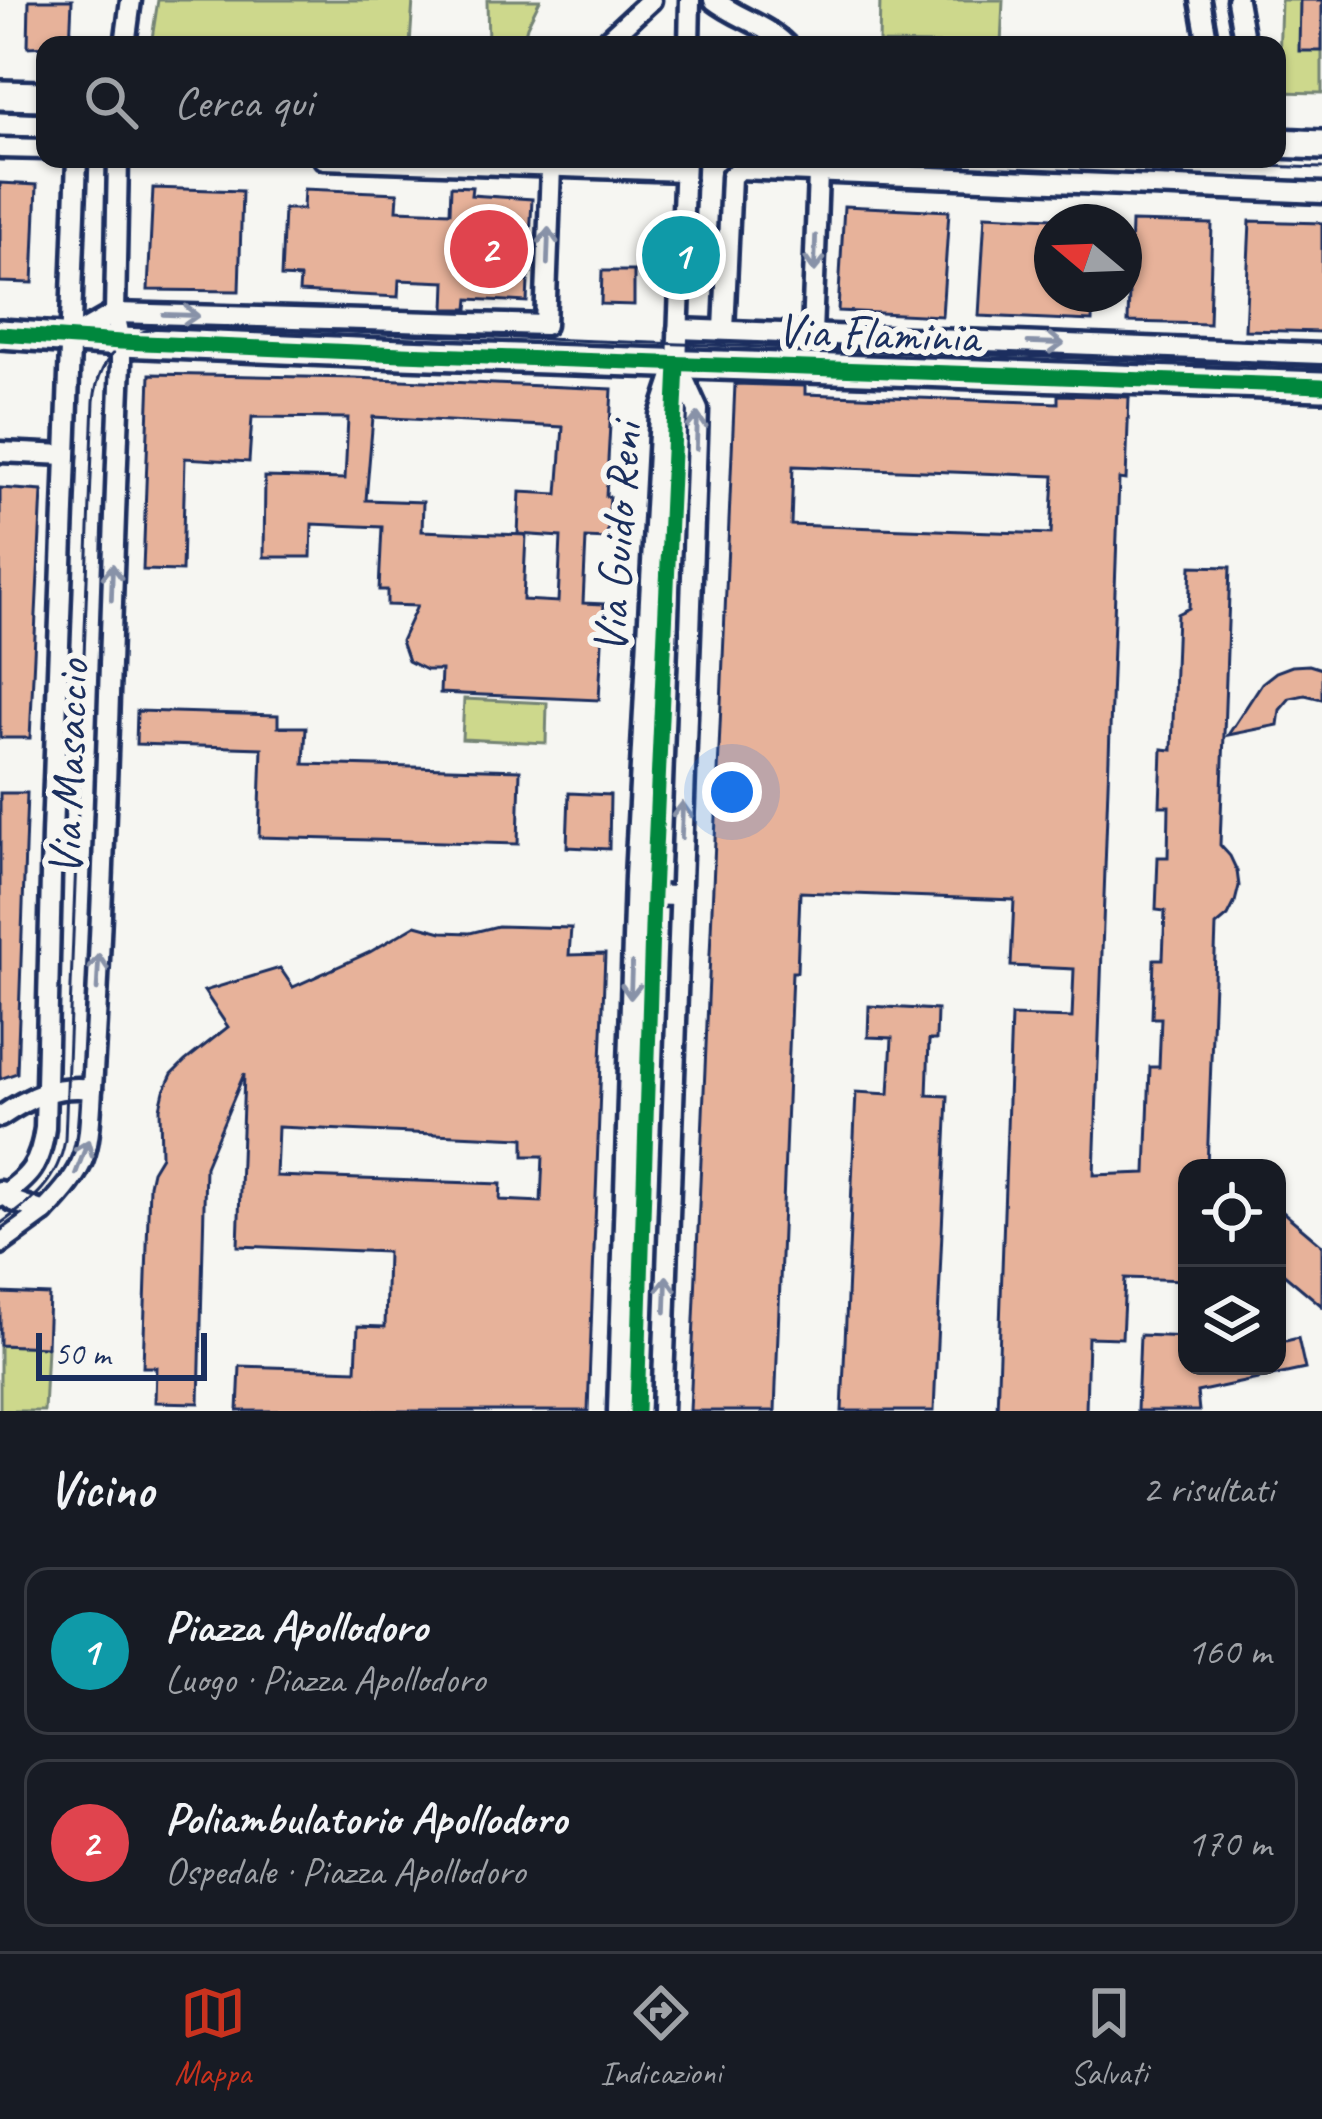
<!DOCTYPE html>
<html lang="it">
<head>
<meta charset="utf-8">
<style>
	body { margin:0; font-family:Caveat,sans-serif; background:#242831; color:#f1f3f6 }
	.controls { position:absolute; right:36px; bottom:36px; display:grid; overflow:hidden; border-radius:24px; box-shadow:0 3px 9px #0004 }
	.controls button { width:108px; height:108px; display:grid; place-items:center; padding:0; border:0; border-bottom:3px solid #363941; background:#171b24; color:#f1f3f6; font:60px sans-serif }
	.compass { position:absolute; left:1034px; top:204px; width:108px; height:108px; border-radius:50%; background:#171b24; box-shadow:0 3px 9px #0004; rotate:289deg }
	.scale { position:absolute; left:36px; bottom:30px; width:171px; box-sizing:border-box; padding-left:12px; border:6px solid #1b2f5e; border-top:0; font-size:33px; line-height:42px; white-space:nowrap; color:#1b2f5e; -webkit-text-stroke:9px #f6f6f2; paint-order:stroke }
	.you { position:absolute; left:732px; top:792px; width:42px; height:42px; margin:-30px; border:9px solid #fff; border-radius:50%; background:#1a73e8; box-shadow:0 0 0 18px #1a73e833 }
	.badge { display:grid; place-items:center; width:78px; height:78px; border-radius:50%; background:#c8321e; color:#fff; font-size:39px; font-weight:700 }
	.pin { position:absolute; translate:-50% -50%; border:6px solid #fff; box-shadow:0 3px 12px #0006 }
	.list { margin:0; padding:0; list-style:none }
	h2 { display:flex; justify-content:space-between; align-items:center; height:156px; margin:0; padding:0 48px; font-size:51px }
	h2 small { font-size:39px; font-weight:400; color:#9ea1a6 }
	.list li { display:grid; grid-template-columns:78px 1fr auto; gap:36px; align-items:center; box-sizing:border-box; height:168px; margin:0 24px 24px; padding:0 24px; border:3px solid #363941; border-radius:24px }
	.list b { display:block; font-size:45px; white-space:nowrap }
	.list p { margin:0; font-size:39px; white-space:nowrap; color:#9ea1a6 }
	.list em { font-size:39px; font-style:normal; color:#9ea1a6 }
	.icon { flex:none; width:66px; height:66px; fill:none; stroke:currentColor; stroke-width:2; stroke-linecap:round; stroke-linejoin:round }
	.map { position:relative; flex:none; width:1322px; height:1411px; overflow:hidden }
	.search { position:absolute; background:#171b24; box-shadow:0 3px 9px #0004; left:36px; right:36px; top:36px; height:132px; display:flex; align-items:center; gap:30px; box-sizing:border-box; padding:0 42px; border-radius:24px; color:#9ea1a6; font-size:45px }
	.sheet { height:540px; background:#171b24 }
	nav { display:flex; justify-content:space-around; align-items:center; box-sizing:border-box; height:168px; border-top:3px solid #363941; background:#171b24; font-size:33px; color:#9ea1a6 }
	nav a { display:grid; justify-items:center; gap:6px }
	nav .on { color:#c8321e }
	.map>svg:first-child { display:block }
	.green { fill:#cdd88c; stroke:#748475; stroke-width:3 }
	.building { fill:#e7b29a; stroke:#1b2f5e; stroke-width:3; fill-rule:evenodd }
	.lines { fill:none; stroke-linecap:round; stroke-linejoin:round }
	.street-casing { stroke:#1b2f5e; stroke-width:27 }
	.secondary-casing { stroke:#1b2f5e; stroke-width:36 }
	.street { stroke:#f6f6f2; stroke-width:18 }
	.secondary { stroke:#f6f6f2; stroke-width:27 }
	.tram { stroke:#1b2f5e; stroke-width:3 }
	.cycleway-casing { stroke:#f6f6f2; stroke-width:22 }
	.cycleway { stroke:#00873e; stroke-width:15 }
	.oneway { stroke:#8892a8 }
	.labels { text-anchor:middle; stroke-width:12; stroke-linejoin:round; paint-order:stroke }
	.street-label { font-size:48px; fill:#1b2f5e; stroke:#f6f6f2 }
</style>
</head>
<body>
<div class="map">
<svg width="1322" height="1411" viewBox="0 0 1322 1411">
	<rect width="100%" height="100%" fill="#f6f6f2"/>
	<filter id="ink" filterUnits="userSpaceOnUse"><feTurbulence type="fractalNoise" baseFrequency=".00833" numOctaves="2"/><feDisplacementMap in="SourceGraphic" scale="24" xChannelSelector="R" yChannelSelector="G"/><feConvolveMatrix kernelMatrix="1 2 1 2 8 2 1 2 1" color-interpolation-filters="sRGB"/></filter>
	<g filter="url(#ink)">
		<!-- green -->
		<g class="green">
			<polygon points="158,0 413,0 410,45 151,45"/>
			<polygon points="487,0 540,0 527,26 522,45 488,45"/>
			<polygon points="880,0 1003,0 1001,45 879,43"/>
			<polygon points="1281,0 1322,0 1322,93 1278,92"/>
			<polygon points="464,699 547,703 546,743 462,739"/>
			<polygon points="0,1345 47,1347 44,1411 0,1411"/>
		</g>
		<!-- building -->
		<g class="building">
			<polygon points="29,0 72,0 70,45 28,47"/>
			<polygon points="1300,0 1322,0 1322,51 1299,51"/>
			<polygon points="0,183 37,185 33,283 0,282"/>
			<polygon points="451,186 472,187 471,195 532,199 527,302 469,299 468,309 445,309 446,282 399,280 398,297 299,292 300,278 281,277 284,209 303,209 304,189 398,193 397,210 450,212"/>
			<polygon points="153,188 242,191 239,291 148,290"/>
			<polygon points="844,206 949,211 942,316 838,311"/>
			<polygon points="985,215 1052,218 1052,294 1093,294 1092,321 979,316"/>
			<polygon points="1250,221 1322,223 1322,332 1245,330"/>
			<polygon points="1131,222 1212,224 1209,324 1128,322"/>
			<polygon points="602,271 634,271 634,305 601,304"/>
			<path d="M150,374L354,378L612,389L606,496L610,497L607,539L586,538L583,603L604,604L599,700L440,693L441,670H426L408,661L401,641L417,606L387,605V590H379L382,527L312,524L311,557H264L265,477L345,479L348,418L252,417L249,462L185,458L182,571L143,570ZM373,417L563,427L558,494L520,492L518,534L561,537L558,602L523,600L526,535L422,531L423,502L366,500Z"/>
			<path d="M735,384L805,386V394L1058,403V395L1129,397L1126,480L1119,479L1094,1175L1146,1173L1150,1067H1159L1161,1018H1152L1154,959H1163L1165,911L1156,910L1158,857H1168L1169,806H1160L1162,749L1172,750L1177,614L1189,608L1191,566L1230,567L1220,845L1230,856L1237,871L1239,886L1235,902L1228,916L1216,926L1207,1168H1187V1280L1125,1278L1122,1338L1088,1337L1086,1411H997L1011,1016L1072,1018L1074,969L1011,966L1014,900L800,892L797,972H792L775,1411H690ZM793,466L1054,476L1051,534L791,525Z"/>
			<polygon points="0,488 42,491 30,738 0,738"/>
			<polygon points="1309,665 1322,669 1322,699 1305,695 1290,698 1280,710 1278,725 1228,735 1262,683 1276,672 1292,666"/>
			<polygon points="137,711 278,715 278,727 306,727 304,764 520,770 518,844 259,837 262,748 136,744"/>
			<polygon points="0,793 27,793 17,1073 0,1079"/>
			<polygon points="569,793 610,795 609,849 567,847"/>
			<path d="M416,925L442,932L470,933L498,926L571,928L569,955L605,954L588,1411H238L240,1366L356,1370L358,1326L385,1327L387,1252L238,1246L244,1074L205,1166L199,1403L155,1402L156,1367H143L149,1185L152,1171L161,1156L160,1108L164,1091L172,1074L185,1061L228,1027L204,991L280,968L293,987L370,952ZM278,1127L524,1138V1156H543L541,1202L500,1200L501,1184L276,1176Z"/>
			<polygon points="869,1006 937,1010 936,1040 929,1040 927,1095 948,1096 934,1411 842,1411 856,1092 889,1094 892,1038 868,1037"/>
			<polygon points="1277,1207 1322,1245 1322,1306 1277,1268"/>
			<polygon points="0,1293 49,1295 47,1347 0,1345"/>
			<polygon points="1140,1335 1187,1337 1187,1366 1277,1366 1277,1343 1298,1338 1305,1369 1197,1392 1199,1411 1137,1411"/>
		</g>
		<g class="lines">
			<defs>
				<g id="street">
					<path d="M714,0C737,18 765,24 786,45"/>
					<polyline points="1200,0 1208,45"/>
					<polyline points="1237,0 1245,45"/>
					<polyline points="125,45 131,0"/>
					<polyline points="602,45 651,0"/>
					<polyline points="689,45 690,0"/>
					<polyline points="0,148 45,149"/>
					<polyline points="324,159 684,171"/>
					<polyline points="678,329 1322,354"/>
					<polyline points="724,330 731,177 739,169 1322,193"/>
					<polyline points="812,334 818,174"/>
					<polyline points="71,338 115,313 545,325 551,167"/>
					<polyline points="0,452 66,455"/>
					<polyline points="635,895 680,896"/>
					<path d="M92,1089C107,847 110,605 121,364V342L115,313L118,159"/>
					<path d="M0,1117C29,1097 56,1084 92,1089C88,1153 90,1164 44,1212L13,1201L0,1191"/>
					<path d="M0,1197C30,1177 40,1165 45,1128L52,834L77,159"/>
					<polyline points="0,1244 44,1212"/>
					<polyline points="618,1411 635,877 660,415 677,364 685,159"/>
					<polyline points="662,1411 698,410 677,364"/>
				</g>
				<g id="secondary">
					<polyline points="0,95 45,96"/>
					<polyline points="1277,143 1322,145"/>
					<polyline points="0,334 121,342 402,354 1322,386"/>
				</g>
			</defs>
			<!-- street casing -->
			<use href="#street" class="street-casing"/>
			<!-- secondary casing -->
			<use href="#secondary" class="secondary-casing"/>
			<!-- street -->
			<use href="#street" class="street"/>
			<!-- secondary -->
			<use href="#secondary" class="secondary"/>
			<!-- tram -->
			<g class="tram">
				<polyline points="0,112 45,114"/>
				<polyline points="1067,159 1322,168"/>
				<path d="M0,1224C33,1201 58,1181 65,1140L94,401C99,354 130,326 178,326L1322,367"/>
			</g>
			<defs>
				<g id="cycleway">
					<polyline points="0,334 121,342 402,354 1322,386"/>
					<polyline points="637,1411 653,895 677,364"/>
				</g>
			</defs>
			<!-- cycleway casing -->
			<use href="#cycleway" class="cycleway-casing"/>
			<!-- cycleway -->
			<use href="#cycleway" class="cycleway"/>
		</g>
		<!-- one-way arrows -->
		<defs><path id="oneway-shaft" d="M-6 0H5M1.5-3L5.5 0L1.5 3" fill="none" stroke-width="1.6" stroke-linecap="round" stroke-linejoin="round" transform="scale(3)"/></defs>
		<g class="oneway">
			<use href="#oneway-shaft" transform="translate(548 246) rotate(-88)"/>
			<use href="#oneway-shaft" transform="translate(815 254) rotate(92)"/>
			<use href="#oneway-shaft" transform="translate(181 315) rotate(2)"/>
			<use href="#oneway-shaft" transform="translate(1046 343) rotate(2)"/>
			<use href="#oneway-shaft" transform="translate(697 431) rotate(-88)"/>
			<use href="#oneway-shaft" transform="translate(112 582) rotate(-88)"/>
			<use href="#oneway-shaft" transform="translate(682 820) rotate(-88)"/>
			<use href="#oneway-shaft" transform="translate(98 972) rotate(-87)"/>
			<use href="#oneway-shaft" transform="translate(631 981) rotate(92)"/>
			<use href="#oneway-shaft" transform="translate(82 1157) rotate(-69)"/>
			<use href="#oneway-shaft" transform="translate(666 1294) rotate(-88)"/>
		</g>
	</g>
	<g class="labels">
		<!-- street labels -->
		<g class="street-label">
			<text transform="translate(878 332) rotate(2)" y="17">Via Flaminia</text>
			<text transform="translate(616 538) rotate(-86)" y="17">Via Guido Reni</text>
			<text transform="translate(67 768) rotate(-88)" y="17">Via Masaccio</text>
		</g>
	</g>
</svg>
<div class="controls">
<button><svg class="icon" aria-label="locate" viewBox="0 0 24 24"><circle cx="12" cy="12" r="6"/><path d="M12 2v4M12 18v4M2 12h4M18 12h4"/></svg></button>
<button><svg class="icon" aria-label="layers" viewBox="0 0 24 24"><path d="M12 4l9 5-9 5-9-5zM3 14l9 5 9-5"/></svg></button>
</div>
<svg class="compass" viewBox="-18 -18 36 36"><path d="M0-13l5 13h-10z" fill="#e53935"/><path d="M0 13l5-13h-10z" fill="#9ea1a6"/></svg>
<div class="scale">50 m</div>
<div class="you"></div>
<div class="pin badge" style="left:681px;top:255px;background:#0f9aa8">1</div>
<div class="pin badge" style="left:489px;top:249px;background:#e0444e">2</div>
<div class="search"><svg class="icon" aria-label="search" viewBox="0 0 24 24"><circle cx="10" cy="10" r="6"/><path d="M15 15l6 6"/></svg>Cerca qui</div>
</div>
<section class="sheet">
<h2>Vicino<small>2 risultati</small></h2>
<ul class="list">
<li><span class="badge" style="background:#0f9aa8">1</span><div><b>Piazza Apollodoro</b><p>Luogo · Piazza Apollodoro</p></div><em>160 m</em></li>
<li><span class="badge" style="background:#e0444e">2</span><div><b>Poliambulatorio Apollodoro</b><p>Ospedale · Piazza Apollodoro</p></div><em>170 m</em></li>
</ul>
</section>
<nav>
<a class="on"><svg class="icon" aria-label="map" viewBox="0 0 24 24"><path d="M3 6l6-2 6 2 6-2v14l-6 2-6-2-6 2zM9 4v14M15 6v14"/></svg>Mappa</a>
<a><svg class="icon" aria-label="directions" viewBox="0 0 24 24"><path d="M12 3l9 9-9 9-9-9zM9 14v-3h6M13 9l2 2-2 2"/></svg>Indicazioni</a>
<a><svg class="icon" aria-label="saved" viewBox="0 0 24 24"><path d="M7 4h10v16l-5-4-5 4z"/></svg>Salvati</a>
</nav>
</body>
</html>
